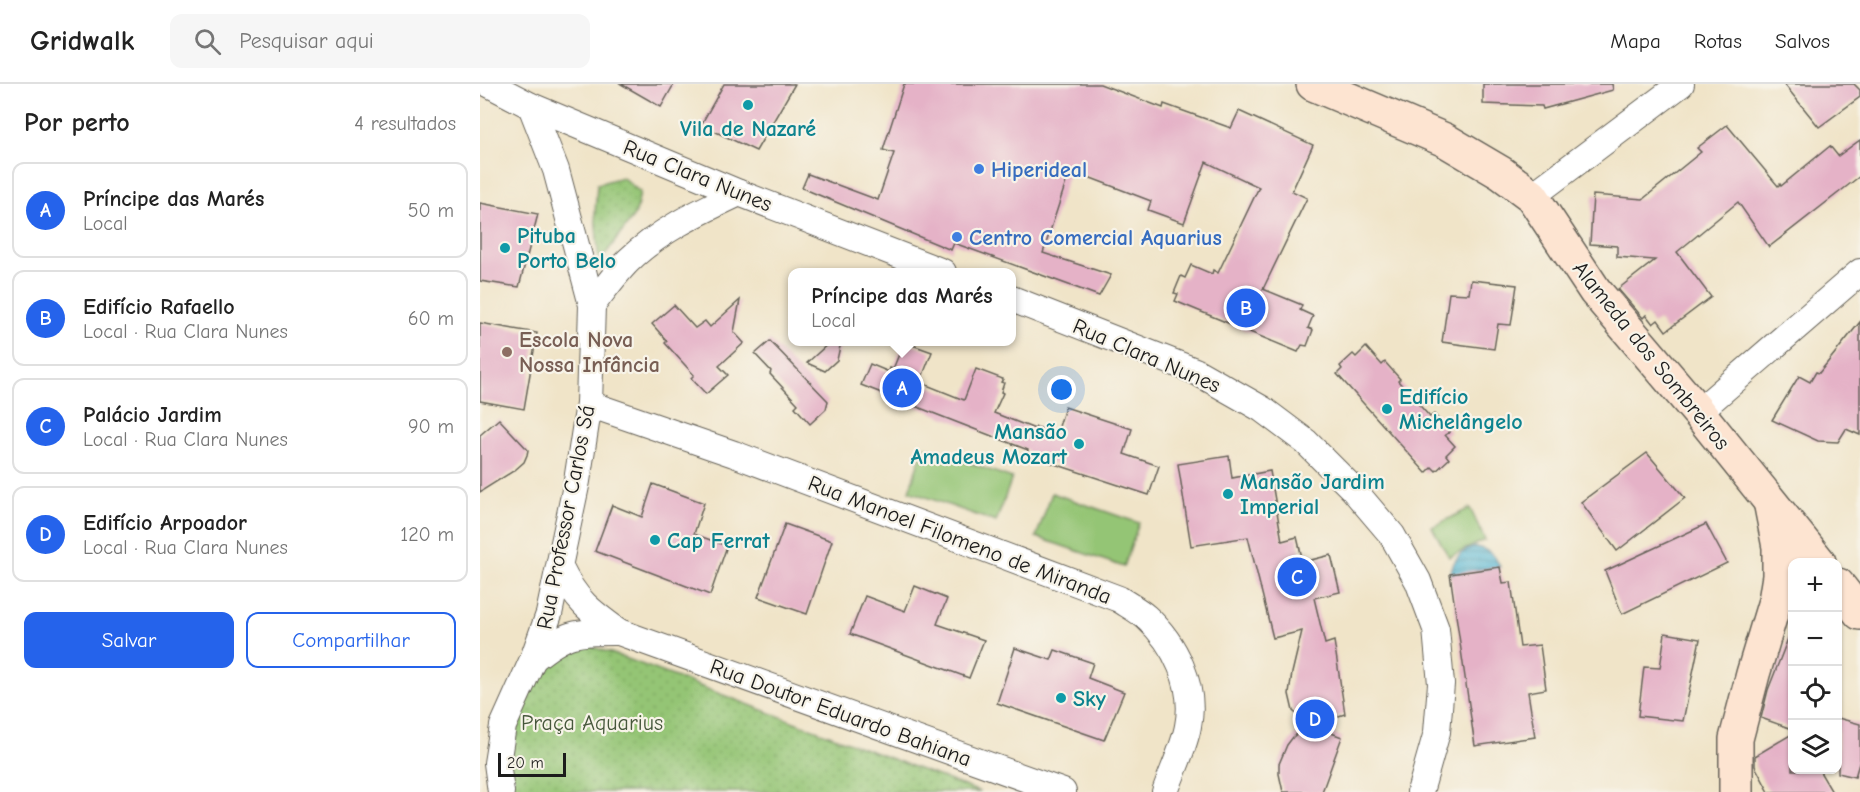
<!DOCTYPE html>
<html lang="pt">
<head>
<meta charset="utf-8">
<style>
	body { margin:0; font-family:"Comic Neue",sans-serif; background:#f6f6f6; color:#222 }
	.controls { position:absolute; right:18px; bottom:18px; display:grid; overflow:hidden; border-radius:12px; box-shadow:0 2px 4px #0004 }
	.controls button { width:54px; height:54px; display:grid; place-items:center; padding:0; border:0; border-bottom:2px solid #e0e0e0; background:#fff; color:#222; font:30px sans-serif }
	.scale { position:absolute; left:18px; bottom:15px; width:68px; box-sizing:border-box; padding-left:6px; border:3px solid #1c1c1c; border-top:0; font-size:16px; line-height:21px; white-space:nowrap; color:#1c1c1c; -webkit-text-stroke:4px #f7f3e8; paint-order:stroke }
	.you { position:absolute; left:582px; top:306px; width:21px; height:21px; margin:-15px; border:4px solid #fff; border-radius:50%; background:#1a73e8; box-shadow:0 0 0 9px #1a73e833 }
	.badge { display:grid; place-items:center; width:39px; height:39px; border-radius:50%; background:#2563eb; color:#fff; font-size:20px; font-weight:700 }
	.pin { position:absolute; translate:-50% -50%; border:3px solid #fff; box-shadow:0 2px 6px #0006 }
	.popup { position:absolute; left:308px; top:184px; width:228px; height:78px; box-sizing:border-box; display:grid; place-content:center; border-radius:12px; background:#fff; filter:drop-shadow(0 2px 4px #0005); font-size:20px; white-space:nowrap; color:#767676 }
	.popup b { font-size:22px; color:#222 }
	.popup::after { content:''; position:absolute; left:50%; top:100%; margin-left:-12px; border:12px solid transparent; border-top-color:#fff }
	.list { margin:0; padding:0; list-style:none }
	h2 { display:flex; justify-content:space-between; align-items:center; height:78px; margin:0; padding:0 24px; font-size:26px }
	h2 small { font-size:20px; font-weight:400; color:#767676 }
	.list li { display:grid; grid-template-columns:39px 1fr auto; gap:18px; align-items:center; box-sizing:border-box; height:96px; margin:0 12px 12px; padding:0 12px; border:2px solid #e0e0e0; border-radius:12px }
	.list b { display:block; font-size:22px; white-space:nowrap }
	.list p { margin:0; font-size:20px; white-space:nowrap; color:#767676 }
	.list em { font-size:20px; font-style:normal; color:#767676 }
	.actions { display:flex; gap:12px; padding:18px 24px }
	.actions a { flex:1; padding:14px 0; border:2px solid #2563eb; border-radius:12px; text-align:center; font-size:21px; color:#2563eb }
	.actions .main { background:#2563eb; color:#fff }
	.icon { flex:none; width:33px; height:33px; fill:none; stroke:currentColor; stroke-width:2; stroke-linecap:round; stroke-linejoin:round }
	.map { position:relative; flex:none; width:1380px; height:708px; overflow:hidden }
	header { display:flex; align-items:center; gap:36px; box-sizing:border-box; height:84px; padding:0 30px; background:#fff; border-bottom:2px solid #e0e0e0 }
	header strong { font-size:28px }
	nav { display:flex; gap:33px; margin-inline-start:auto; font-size:21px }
	.search { width:420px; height:54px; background:#f6f6f6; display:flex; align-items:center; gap:15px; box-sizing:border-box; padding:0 21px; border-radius:12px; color:#767676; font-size:22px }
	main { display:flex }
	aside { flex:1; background:#fff }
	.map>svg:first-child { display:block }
	.green { fill:url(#green-dots); stroke:#587048; stroke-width:1.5 }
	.pitch { fill:#94c574; stroke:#587048; stroke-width:1.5 }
	.water { fill:url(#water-rules); stroke:#396a78; stroke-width:1.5 }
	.building { fill:#e5b2c7 }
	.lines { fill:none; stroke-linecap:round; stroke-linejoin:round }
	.street-casing { stroke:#666258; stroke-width:28 }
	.secondary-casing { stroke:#666258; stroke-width:36 }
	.street { stroke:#fff; stroke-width:26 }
	.secondary { stroke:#fde4d1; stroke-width:33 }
	.culture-dot { fill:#0f9aa8; stroke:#f7f3e8; stroke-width:2 }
	.shop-dot { fill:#3f7fe0; stroke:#f7f3e8; stroke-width:2 }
	.education-dot { fill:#8d6e63; stroke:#f7f3e8; stroke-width:2 }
	.labels { text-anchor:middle; stroke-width:4.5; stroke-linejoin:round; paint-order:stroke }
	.culture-label { font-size:22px; font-weight:bold; fill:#0d838f; stroke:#f7f3e8; text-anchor:start }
	.shop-label { font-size:22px; font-weight:bold; fill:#366cbe; stroke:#f7f3e8; text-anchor:start }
	.street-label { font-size:22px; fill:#1c1c1c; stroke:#f7f3e8 }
	.education-label { font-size:22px; font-weight:bold; fill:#785e54; stroke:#f7f3e8; text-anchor:start }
	.park-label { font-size:22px; fill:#46573b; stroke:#f7f3e8 }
</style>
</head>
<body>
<header>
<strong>Gridwalk</strong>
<div class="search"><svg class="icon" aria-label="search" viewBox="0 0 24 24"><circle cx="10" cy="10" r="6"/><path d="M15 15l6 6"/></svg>Pesquisar aqui</div>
<nav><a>Mapa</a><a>Rotas</a><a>Salvos</a></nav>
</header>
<main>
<aside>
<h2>Por perto<small>4 resultados</small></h2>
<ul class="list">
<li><span class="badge">A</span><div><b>Príncipe das Marés</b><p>Local</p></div><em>50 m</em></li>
<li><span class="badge">B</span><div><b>Edifício Rafaello</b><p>Local · Rua Clara Nunes</p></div><em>60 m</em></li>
<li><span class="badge">C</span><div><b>Palácio Jardim</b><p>Local · Rua Clara Nunes</p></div><em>90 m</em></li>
<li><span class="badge">D</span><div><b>Edifício Arpoador</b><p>Local · Rua Clara Nunes</p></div><em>120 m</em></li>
</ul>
<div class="actions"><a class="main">Salvar</a><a>Compartilhar</a></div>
</aside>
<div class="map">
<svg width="1380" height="708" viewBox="0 0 1380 708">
	<defs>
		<pattern id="green-dots" width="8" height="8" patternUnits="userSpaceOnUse" patternTransform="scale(1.5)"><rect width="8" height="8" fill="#94c574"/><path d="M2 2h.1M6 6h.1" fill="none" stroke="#7fa964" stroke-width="1.8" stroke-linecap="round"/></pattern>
		<pattern id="water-rules" width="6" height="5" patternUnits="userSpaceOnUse" patternTransform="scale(1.5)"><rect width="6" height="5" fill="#56b7d4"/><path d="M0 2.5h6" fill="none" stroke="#4694ab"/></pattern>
	</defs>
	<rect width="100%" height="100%" fill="#f7f3e8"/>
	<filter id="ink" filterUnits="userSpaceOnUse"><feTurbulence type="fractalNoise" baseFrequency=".0167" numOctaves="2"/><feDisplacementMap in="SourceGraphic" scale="12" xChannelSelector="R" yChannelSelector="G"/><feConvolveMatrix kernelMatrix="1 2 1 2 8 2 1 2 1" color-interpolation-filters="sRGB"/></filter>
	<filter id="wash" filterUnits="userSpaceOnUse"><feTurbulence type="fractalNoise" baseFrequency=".008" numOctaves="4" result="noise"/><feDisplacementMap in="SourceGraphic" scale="24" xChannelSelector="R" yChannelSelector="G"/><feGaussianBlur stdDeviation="1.35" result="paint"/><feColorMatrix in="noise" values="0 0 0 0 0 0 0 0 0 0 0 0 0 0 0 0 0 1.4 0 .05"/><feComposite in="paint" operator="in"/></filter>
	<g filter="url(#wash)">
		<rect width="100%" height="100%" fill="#f0e4c8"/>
		<!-- green -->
		<g class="green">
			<polygon points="142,93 160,108 156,129 119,179 115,129 117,100"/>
			<polygon points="94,556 145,574 500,708 32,708 25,676 39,628 64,570"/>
		</g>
		<!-- pitch -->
		<g class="pitch">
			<polygon points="444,363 532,394 516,438 429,407"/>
			<polygon points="572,409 659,439 644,483 556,453"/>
			<polygon points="990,424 1005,456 969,473 952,443"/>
		</g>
		<!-- water -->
		<path class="water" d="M995,463C1008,465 1015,471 1020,483L970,490C974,475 980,467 995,463Z"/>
		<g id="blocks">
			<!-- building -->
			<g class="building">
				<polygon points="141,0 194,0 181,23"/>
				<polygon points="244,0 315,0 276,67 221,41"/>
				<polygon points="424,0 620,0 683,24 684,20 751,44 759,27 833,61 812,107 827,114 783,205 822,221 820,226 833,232 828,244 833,246 827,262 822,261 818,268 695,217 698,210 694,209 701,192 705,194 711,181 732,190 733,186 738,189 779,103 726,78 704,139 668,126 671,117 590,86 563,169 631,191 619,212 474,159 471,166 322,104 328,90 398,116 414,69 403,66"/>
				<polygon points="1003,0 1132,0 1133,6 1063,25 1062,22 1003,20"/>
				<polygon points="1304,0 1374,0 1380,6 1380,13 1339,43"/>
				<polygon points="1247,41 1298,102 1300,100 1301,102 1350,62 1358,72 1380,56 1380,92 1289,163 1258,118 1197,168 1231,213 1186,247 1178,236 1173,240 1166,231 1163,234 1138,205 1175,176 1137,173 1137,162 1110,160 1113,111 1163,115 1221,68 1217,64"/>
				<polygon points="0,119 58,130 39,203 0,197"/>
				<polygon points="991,196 1037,201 1031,241 1018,240 1014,265 962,258 969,209 989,210"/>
				<polygon points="260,216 254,248 264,259 239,282 248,291 226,310 211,294 214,291 185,259 187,257 172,240 194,221 215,244 225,237 230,243"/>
				<polygon points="1380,238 1380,351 1366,345 1358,358 1338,357 1292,336 1319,292 1330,298 1336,288 1339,289"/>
				<polygon points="0,239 57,249 44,325 0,317"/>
				<polygon points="290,257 348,317 346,325 330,340 315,323 318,320 290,290 291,287 275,270"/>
				<polygon points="350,258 361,258 357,276 345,287 327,279"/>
				<polygon points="424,258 452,268 441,296 444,298 444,300 484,316 496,285 523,295 521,298 524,299 521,308 523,309 514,329 555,345 556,343 577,349 585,323 652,345 644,370 679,382 669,411 547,371 548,366 381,301 390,280 409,288 410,284 413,285"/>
				<polygon points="886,263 902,281 905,278 920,295 918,297 950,333 954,330 970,348 965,351 975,362 966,371 969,375 956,387 952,383 946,389 857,290 862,285 860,282 873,270 876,273"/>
				<polygon points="19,335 48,366 47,371 44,378 35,386 0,408 0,351"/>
				<polygon points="1167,369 1205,414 1137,467 1101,418"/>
				<polygon points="749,372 752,394 790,387 802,457 817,453 823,478 851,471 860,508 834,514 845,560 854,557 865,630 830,641 862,653 842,708 803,708 799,690 799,680 807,661 813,653 829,641 813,627 809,610 812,589 822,547 793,554 768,453 711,462 698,380"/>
				<polygon points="173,400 224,419 214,450 247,462 230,511 115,467 132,421 162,433"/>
				<polygon points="305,440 352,457 327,530 278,513"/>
				<polygon points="1226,440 1247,479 1142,530 1125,487"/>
				<polygon points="1020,483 1023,499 1031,498 1040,563 1060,561 1066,605 1048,608 1055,653 995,662 970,490"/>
				<polygon points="435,502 467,515 457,540 504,556 489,594 370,550 385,512 425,527"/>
				<polygon points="1311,547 1312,547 1312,645 1281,634 1288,606"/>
				<polygon points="1185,549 1220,555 1203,637 1158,632 1164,583 1180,584"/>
				<polygon points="535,564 571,576 575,566 613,579 608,594 644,608 624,656 517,619"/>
				<polygon points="1358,634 1380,640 1380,676 1375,693 1358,689"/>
				<polygon points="1312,650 1312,686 1339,686 1352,708 1289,708 1275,682 1275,672"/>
			</g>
		</g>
	</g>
	<g filter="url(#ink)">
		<use href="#blocks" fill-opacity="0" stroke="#666258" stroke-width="1.5"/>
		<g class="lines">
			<defs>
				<g id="street">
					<polyline points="9,0 51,22 259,109 463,188"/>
					<polyline points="1052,112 1201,0"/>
					<polyline points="532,215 715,287 782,325 826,358 872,404 912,451 938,497 956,545 961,600 957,648 940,708"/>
					<path d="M112,221C124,206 135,190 148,177C180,146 219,128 259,109"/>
					<path d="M109,320L254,370L639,515C648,521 658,526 666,533C695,559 716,602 708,642C705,661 692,688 685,708"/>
					<polyline points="1218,328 1380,188"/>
					<path d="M80,484C96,517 110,527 139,548L583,708"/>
					<path d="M53,575C88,547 95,548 139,548"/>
					<polyline points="21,708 17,679 23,642 53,575 69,530 97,397 109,320 112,221 76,86 51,22"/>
				</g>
				<g id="secondary">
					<polyline points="833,0 965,56 1021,89 1052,112 1115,207 1218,328 1339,478"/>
					<polyline points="1358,501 1380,529"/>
					<polyline points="1256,708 1256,655 1273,590 1295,517 1299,492 1299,463 1291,422"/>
				</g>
			</defs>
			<!-- street casing -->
			<use href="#street" class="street-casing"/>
			<!-- secondary casing -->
			<use href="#secondary" class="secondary-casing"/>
			<!-- street -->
			<use href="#street" class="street"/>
			<!-- secondary -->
			<use href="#secondary" class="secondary"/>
		</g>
	</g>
	<!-- markers -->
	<g class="culture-dot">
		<circle cx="268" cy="21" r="6"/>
		<circle cx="25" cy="164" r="6"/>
		<circle cx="907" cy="325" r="6"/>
		<circle cx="599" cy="360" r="6"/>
		<circle cx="748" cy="410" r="6"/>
		<circle cx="175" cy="456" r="6"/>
		<circle cx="581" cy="614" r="6"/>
	</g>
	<g class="shop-dot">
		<circle cx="499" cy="85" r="6"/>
		<circle cx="477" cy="153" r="6"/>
	</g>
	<circle class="education-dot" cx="27" cy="268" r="6"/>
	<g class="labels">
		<!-- culture labels -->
		<g class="culture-label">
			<text x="268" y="52" text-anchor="middle">Vila de Nazaré</text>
			<text x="37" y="159">Pituba<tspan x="37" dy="25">Porto Belo</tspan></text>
			<text x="919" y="320">Edifício<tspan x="919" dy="25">Michelângelo</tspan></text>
			<text x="587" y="355" text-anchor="end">Mansão<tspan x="587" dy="25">Amadeus Mozart</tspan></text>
			<text x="760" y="405">Mansão Jardim<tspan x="760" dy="25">Imperial</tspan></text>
			<text x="187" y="464">Cap Ferrat</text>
			<text x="593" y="622">Sky</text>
		</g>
		<!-- shop labels -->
		<g class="shop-label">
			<text x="511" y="93">Hiperideal</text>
			<text x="489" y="161">Centro Comercial Aquarius</text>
		</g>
		<!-- street labels -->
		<g class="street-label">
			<text transform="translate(218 91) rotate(22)" y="8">Rua Clara Nunes</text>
			<text transform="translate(667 271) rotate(23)" y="8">Rua Clara Nunes</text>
			<text transform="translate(1172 271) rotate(51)" y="8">Alameda dos Sombreiros</text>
			<text transform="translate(85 433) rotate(-79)" y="8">Rua Professor Carlos Sá</text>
			<text transform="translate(480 455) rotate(21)" y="8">Rua Manoel Filomeno de Miranda</text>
			<text transform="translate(361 628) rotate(20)" y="8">Rua Doutor Eduardo Bahiana</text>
		</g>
		<!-- education labels -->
		<g class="education-label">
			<text x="39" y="263">Escola Nova<tspan x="39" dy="25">Nossa Infância</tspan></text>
		</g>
		<!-- park labels -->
		<g class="park-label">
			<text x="112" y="646">Praça Aquarius</text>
		</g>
	</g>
</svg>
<div class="controls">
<button>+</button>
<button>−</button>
<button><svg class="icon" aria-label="locate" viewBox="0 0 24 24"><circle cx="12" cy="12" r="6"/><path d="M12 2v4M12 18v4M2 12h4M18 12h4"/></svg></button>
<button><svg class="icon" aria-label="layers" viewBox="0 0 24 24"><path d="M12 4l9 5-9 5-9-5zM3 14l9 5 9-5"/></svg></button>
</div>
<div class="scale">20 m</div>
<div class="you"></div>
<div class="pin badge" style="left:422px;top:304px">A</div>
<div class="popup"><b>Príncipe das Marés</b>Local</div>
<div class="pin badge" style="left:766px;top:224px">B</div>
<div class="pin badge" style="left:817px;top:493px">C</div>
<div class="pin badge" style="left:835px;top:635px">D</div>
</div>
</main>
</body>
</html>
